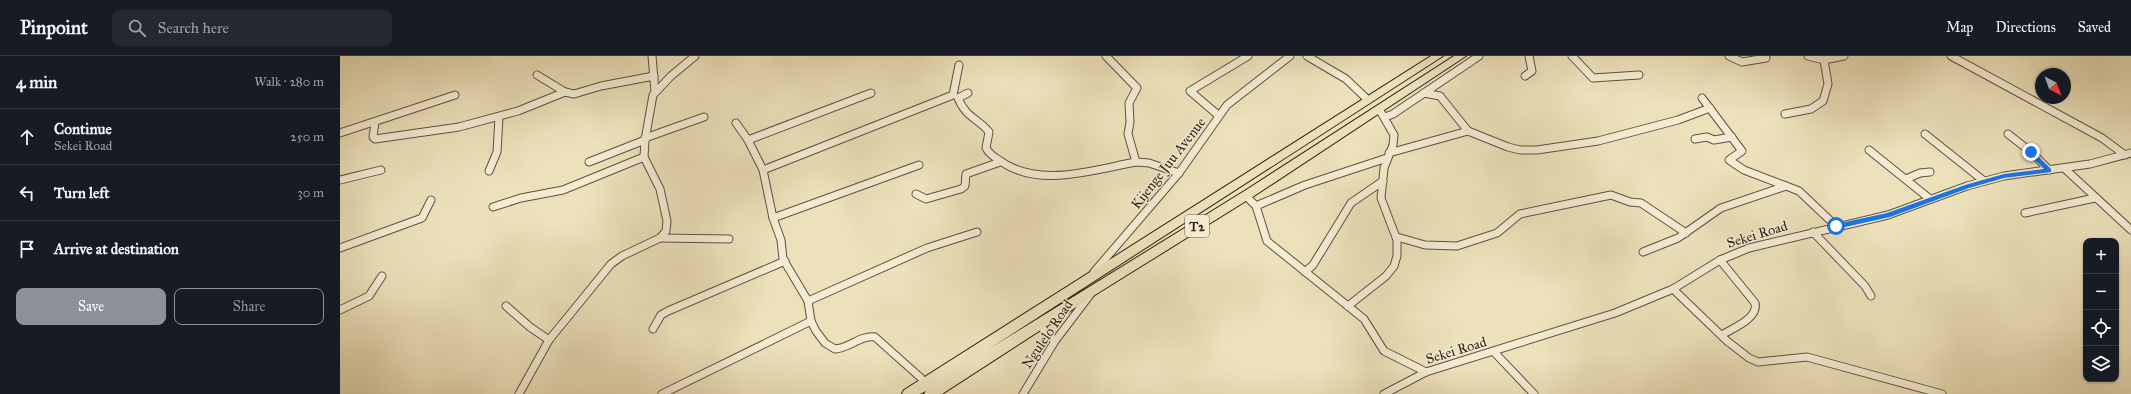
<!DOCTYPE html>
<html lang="en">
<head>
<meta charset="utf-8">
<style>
	body { margin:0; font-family:"IM FELL Great Primer",serif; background:#242831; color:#f1f3f6 }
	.controls { position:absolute; right:12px; bottom:12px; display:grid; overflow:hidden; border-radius:8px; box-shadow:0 1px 3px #0004 }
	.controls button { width:36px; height:36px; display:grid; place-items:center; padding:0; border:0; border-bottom:1px solid #363941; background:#171b24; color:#f1f3f6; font:20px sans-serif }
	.compass { position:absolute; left:1695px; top:12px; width:36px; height:36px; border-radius:50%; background:#171b24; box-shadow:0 1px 3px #0004; rotate:139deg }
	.stop { position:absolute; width:12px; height:12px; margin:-9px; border:3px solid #1a73e8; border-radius:50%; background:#fff }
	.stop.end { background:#1a73e8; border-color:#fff; box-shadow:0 1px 4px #0008 }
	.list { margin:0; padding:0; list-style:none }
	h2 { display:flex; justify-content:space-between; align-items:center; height:52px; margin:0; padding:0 16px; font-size:17px }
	h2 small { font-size:13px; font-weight:400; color:#9ea1a6 }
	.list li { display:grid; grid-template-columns:26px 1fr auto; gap:12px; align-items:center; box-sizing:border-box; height:56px; padding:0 16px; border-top:1px solid #363941 }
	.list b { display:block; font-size:15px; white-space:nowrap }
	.list p { margin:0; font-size:13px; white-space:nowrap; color:#9ea1a6 }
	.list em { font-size:13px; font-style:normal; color:#9ea1a6 }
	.actions { display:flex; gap:8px; padding:12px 16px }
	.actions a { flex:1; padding:9px 0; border:1px solid #8c9099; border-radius:8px; text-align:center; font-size:14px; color:#8c9099 }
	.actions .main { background:#8c9099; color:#fff }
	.icon { flex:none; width:22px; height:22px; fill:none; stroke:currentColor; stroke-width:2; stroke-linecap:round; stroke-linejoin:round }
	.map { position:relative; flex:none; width:1791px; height:338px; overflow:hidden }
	header { display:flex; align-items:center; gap:24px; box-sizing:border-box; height:56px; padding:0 20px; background:#171b24; border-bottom:1px solid #363941 }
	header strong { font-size:19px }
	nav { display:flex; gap:22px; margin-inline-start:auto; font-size:14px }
	.search { width:280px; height:36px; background:#242831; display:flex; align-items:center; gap:10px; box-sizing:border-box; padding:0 14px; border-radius:8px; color:#9ea1a6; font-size:15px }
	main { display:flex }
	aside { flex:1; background:#171b24 }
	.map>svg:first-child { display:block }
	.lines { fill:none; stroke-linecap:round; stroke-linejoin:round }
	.street-casing { stroke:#5e513f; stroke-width:9 }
	.highway-casing { stroke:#2e2116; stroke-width:2 }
	.street { stroke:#f3ecd3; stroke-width:7 }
	.highway { fill:#ece1bb; fill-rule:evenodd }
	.route { fill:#1a73e8 }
	.labels { text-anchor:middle; stroke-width:3; stroke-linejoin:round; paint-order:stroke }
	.shield { fill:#f3ecd3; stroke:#695e4f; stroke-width:1 }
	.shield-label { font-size:13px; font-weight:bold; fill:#2e2116 }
	.street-label { font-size:14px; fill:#2e2116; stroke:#f3ecd3 }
</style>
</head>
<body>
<header>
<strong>Pinpoint</strong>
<div class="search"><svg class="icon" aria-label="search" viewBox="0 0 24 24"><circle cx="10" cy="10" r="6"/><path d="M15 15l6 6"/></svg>Search here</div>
<nav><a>Map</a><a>Directions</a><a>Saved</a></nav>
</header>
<main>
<aside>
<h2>4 min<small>Walk · 280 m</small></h2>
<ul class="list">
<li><svg class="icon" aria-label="ahead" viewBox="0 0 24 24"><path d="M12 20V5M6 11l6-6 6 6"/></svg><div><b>Continue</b><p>Sekei Road</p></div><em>250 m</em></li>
<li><svg class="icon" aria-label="left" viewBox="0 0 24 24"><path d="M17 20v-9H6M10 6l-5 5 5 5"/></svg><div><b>Turn left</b></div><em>30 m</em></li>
<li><svg class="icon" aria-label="arrive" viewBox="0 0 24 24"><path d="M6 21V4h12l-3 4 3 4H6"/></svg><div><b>Arrive at destination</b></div></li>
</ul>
<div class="actions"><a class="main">Save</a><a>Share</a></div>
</aside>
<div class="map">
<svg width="1791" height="338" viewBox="0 0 1791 338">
	<rect width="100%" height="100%" fill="#ece1bb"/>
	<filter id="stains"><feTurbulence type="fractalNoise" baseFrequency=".005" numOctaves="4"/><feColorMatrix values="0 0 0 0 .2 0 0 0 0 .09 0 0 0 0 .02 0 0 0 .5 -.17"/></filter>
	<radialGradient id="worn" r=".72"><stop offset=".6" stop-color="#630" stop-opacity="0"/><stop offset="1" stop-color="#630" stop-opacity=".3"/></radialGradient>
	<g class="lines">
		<defs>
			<g id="street">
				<polyline points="312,0 315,36"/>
				<polyline points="766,0 797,32 789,47 790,66 788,78 796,106"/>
				<polyline points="967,0 1006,23 1028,44"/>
				<polyline points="1232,0 1253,22 1299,19"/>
				<polyline points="1389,0 1402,6 1426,2"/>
				<polyline points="1468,0 1484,4 1504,0"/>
				<polyline points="1611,0 1762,82 1785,99"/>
				<polyline points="197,19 225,36 234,38 261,30 314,20"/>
				<polyline points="1185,20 1192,15 1189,0"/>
				<path d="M628,37L618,42C625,61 639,63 649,76L646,92C649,98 654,101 659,104C698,133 752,114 796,106L809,107L839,117"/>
				<polyline points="1084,37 1100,40 1128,75"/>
				<polyline points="1362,42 1402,95 1389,104 1404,114 1446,130"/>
				<polyline points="1445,58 1471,53 1483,45 1488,28 1484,4"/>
				<polyline points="878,59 850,35 908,0"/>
				<polyline points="1045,61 1053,58 1139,0"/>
				<polyline points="35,66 33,81 35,83 119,71 178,55 225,36"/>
				<path d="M396,67L408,84L423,114L433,162L441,184L443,203L468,245L471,265L476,275L485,287L495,293C510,292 520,279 535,281L581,322"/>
				<polyline points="0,77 115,39"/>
				<polyline points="1585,78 1644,125"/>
				<polyline points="1668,78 1691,96 1709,114"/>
				<polyline points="305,82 364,61"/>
				<polyline points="1355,83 1367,81 1374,84 1392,81"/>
				<polyline points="408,84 531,37"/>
				<polyline points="1529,94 1590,143"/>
				<polyline points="1049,97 1128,75 1168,91 1180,94 1197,94 1258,85 1338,64 1370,52"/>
				<polyline points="249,106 305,84"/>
				<polyline points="1724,112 1791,174"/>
				<polyline points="423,114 613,39 619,9"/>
				<polyline points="149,115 157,96 159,61"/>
				<polyline points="1566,123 1580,117 1590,116"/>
				<polyline points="0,124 41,114"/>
				<polyline points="576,138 586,143 621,133 625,130 626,118 660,106"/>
				<polyline points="906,140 916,150 927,185 1024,263 1044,295 1086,316"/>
				<polyline points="916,150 965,129 1047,102"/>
				<polyline points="153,151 181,142 223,134 304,101"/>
				<polyline points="1685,157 1755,142"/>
				<polyline points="433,162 579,109"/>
				<polyline points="1473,176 1525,230 1531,240"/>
				<polyline points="1057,181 1085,189 1117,190 1157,177 1180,158 1271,139 1290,146 1301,147 1346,177"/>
				<polyline points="320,182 389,183"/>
				<polyline points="0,192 82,162 91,144"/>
				<polyline points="1303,196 1338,182 1381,152 1446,130 1459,135 1496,170"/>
				<path d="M1380,204L1415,247C1419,262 1393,272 1382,279"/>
				<polyline points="754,216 839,117 887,49 950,0"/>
				<polyline points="965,216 973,209 1011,147 1043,125"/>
				<polyline points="1333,233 1387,285 1409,302 1418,306 1467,301 1602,338"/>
				<polyline points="468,245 587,192 637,176"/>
				<polyline points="166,250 190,271 209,284"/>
				<polyline points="1008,250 1046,220 1054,210 1057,200 1057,184 1041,142 1044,112 1053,89 1054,79 1039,53"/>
				<polyline points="0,254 29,240 42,220"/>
				<polyline points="699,269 715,285"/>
				<polyline points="313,273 321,259 328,255 445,205"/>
				<polyline points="1154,296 1194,338"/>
				<polyline points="179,338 209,284 271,208 282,200 320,182 326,175 327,165 320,133 304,101 305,84 313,39 331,20 355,0"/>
				<polyline points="322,338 471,265"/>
				<polyline points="683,338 715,285 750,239"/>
				<polyline points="1044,338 1086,316 1275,257 1333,233 1380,204 1409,192 1548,159 1627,130 1664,120 1750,108 1791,97"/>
			</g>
			<polygon id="highway" points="1091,0 1103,0 649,293 906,134 1114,0 1126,0 914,140 758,237 602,338 584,338 586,335 580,338 562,338 564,334"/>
		</defs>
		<!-- street casing -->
		<use href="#street" class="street-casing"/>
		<!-- highway casing -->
		<use href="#highway" class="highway-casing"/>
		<!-- street -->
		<use href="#street" class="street"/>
		<!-- highway -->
		<use href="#highway" class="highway"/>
	</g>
	<!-- route -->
	<polygon class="route" points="1689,95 1693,95 1711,113 1711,116 1664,122 1629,132 1550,161 1496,173 1493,170 1496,168 1547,157 1625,129 1664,118 1704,113 1689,98"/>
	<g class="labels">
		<!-- shield labels -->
		<rect class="shield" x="845" y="159" width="24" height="22" rx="3"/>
		<g class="shield-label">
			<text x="857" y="175">T2</text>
		</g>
		<!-- street labels -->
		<g class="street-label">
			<text transform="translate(828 107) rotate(-52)" y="5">Kijenge Juu Avenue</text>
			<text transform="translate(1417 178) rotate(-17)" y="5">Sekei Road</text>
			<text transform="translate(707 278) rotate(-56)" y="5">Ngulelo Road</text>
			<text transform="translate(1116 294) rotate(-17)" y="5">Sekei Road</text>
		</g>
	</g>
	<rect width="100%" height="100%" filter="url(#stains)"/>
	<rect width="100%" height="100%" fill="url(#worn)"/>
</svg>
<div class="controls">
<button>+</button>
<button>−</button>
<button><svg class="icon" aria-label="locate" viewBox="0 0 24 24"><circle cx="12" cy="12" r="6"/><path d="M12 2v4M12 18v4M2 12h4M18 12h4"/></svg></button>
<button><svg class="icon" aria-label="layers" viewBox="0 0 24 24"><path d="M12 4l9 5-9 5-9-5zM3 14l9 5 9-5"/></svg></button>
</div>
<svg class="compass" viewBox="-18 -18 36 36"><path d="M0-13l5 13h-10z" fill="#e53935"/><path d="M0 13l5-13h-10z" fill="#9ea1a6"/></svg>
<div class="stop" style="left:1496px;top:170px"></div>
<div class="stop end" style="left:1691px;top:96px"></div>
</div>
</main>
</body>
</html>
